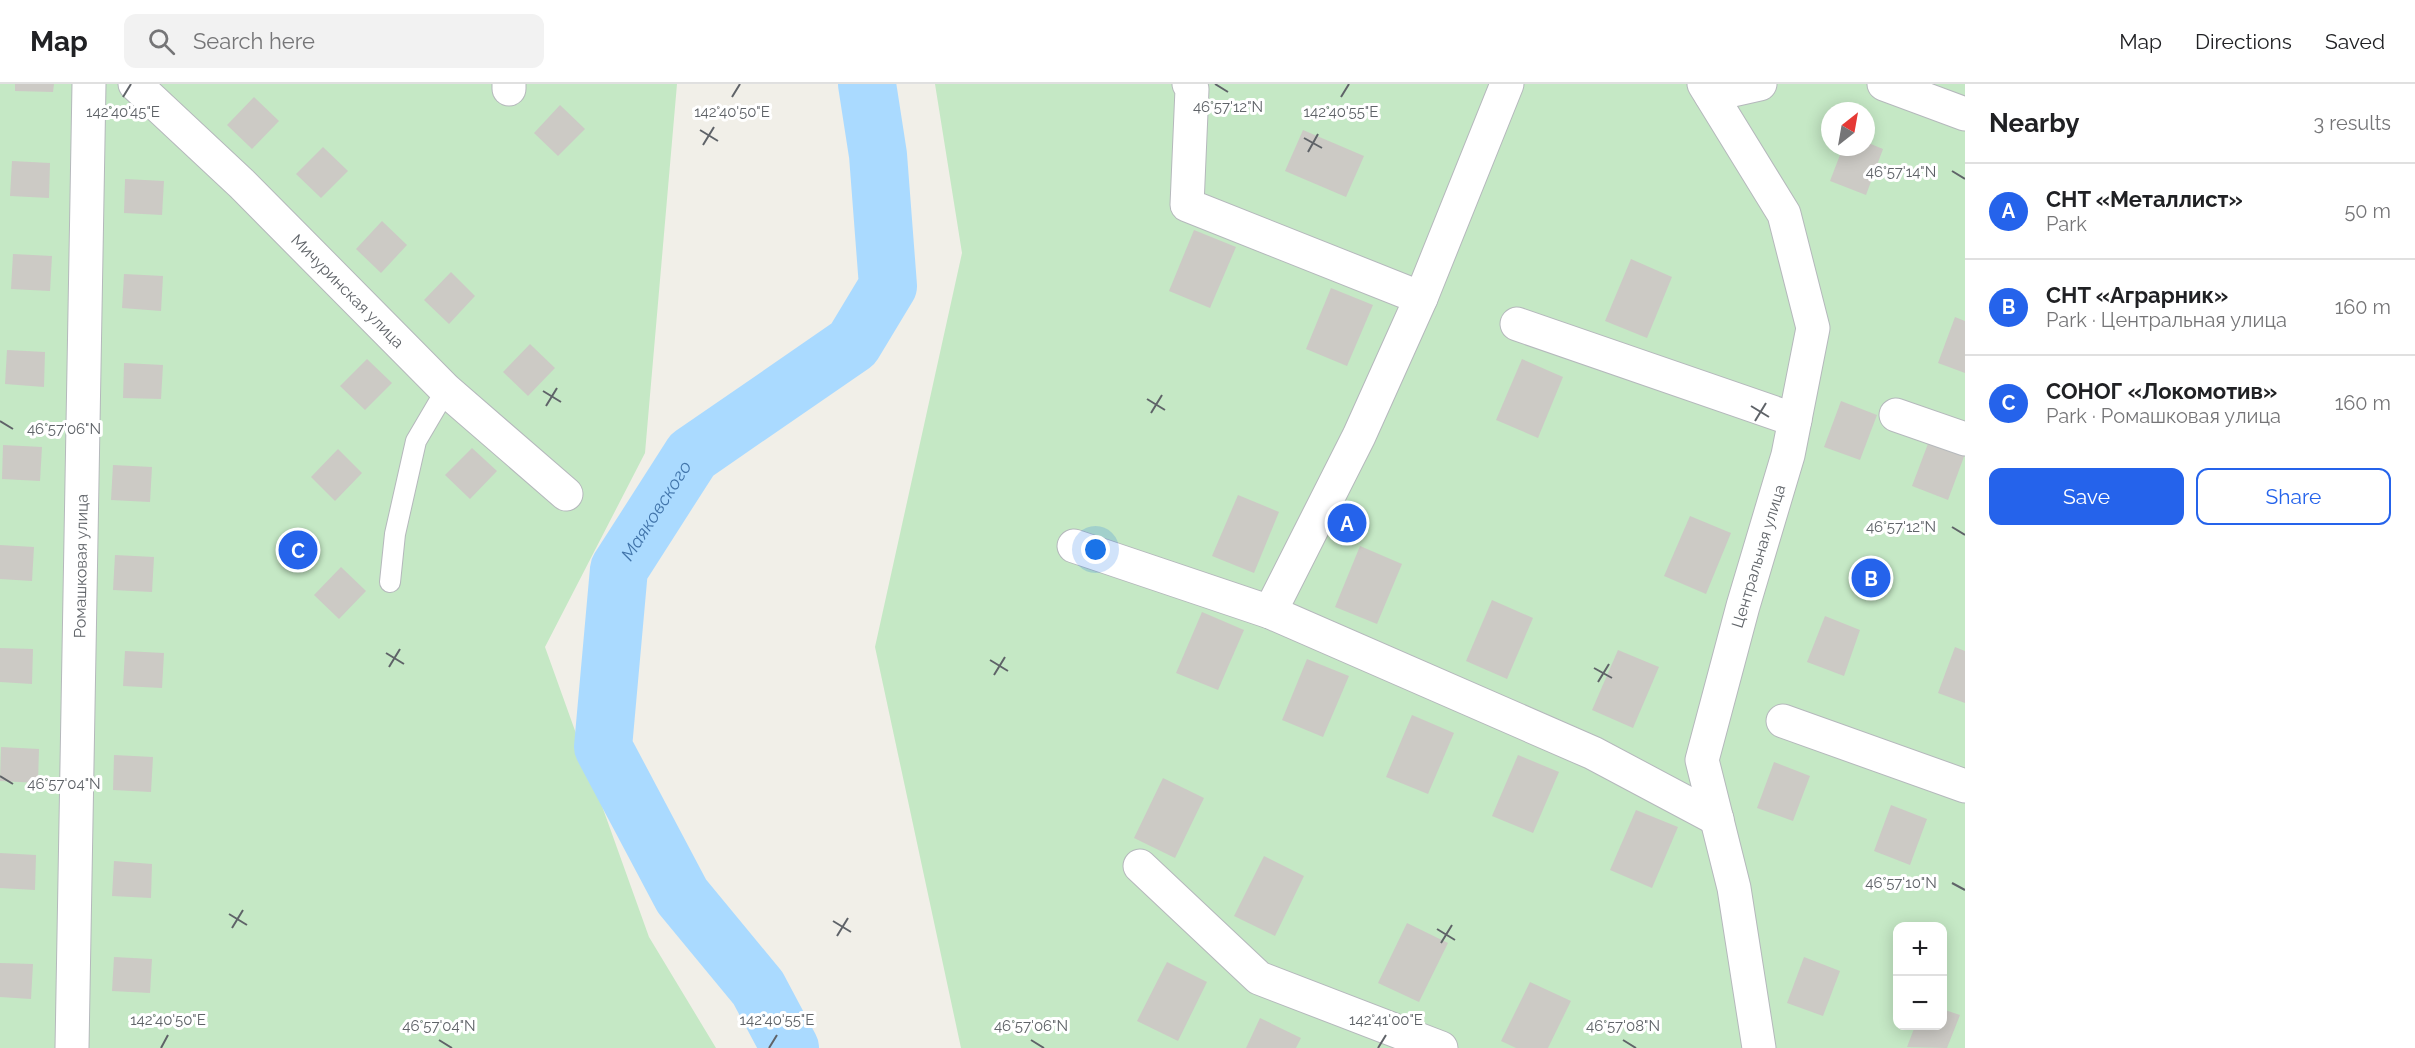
<!DOCTYPE html>
<html lang="en">
<head>
<meta charset="utf-8">
<style>
	body { margin:0; font-family:Raleway,sans-serif; background:#f2f2f2; color:#202124 }
	.controls { position:absolute; right:18px; bottom:18px; display:grid; overflow:hidden; border-radius:12px; box-shadow:0 3px 15px #0003 }
	.controls button { width:54px; height:54px; display:grid; place-items:center; padding:0; border:0; border-bottom:2px solid #e0e0e0; background:#fff; color:#202124; font:30px sans-serif }
	.compass { position:absolute; left:1821px; top:18px; width:54px; height:54px; border-radius:50%; background:#fff; box-shadow:0 3px 15px #0003; rotate:31deg }
	.you { position:absolute; left:1096px; top:466px; width:21px; height:21px; margin:-15px; border:4px solid #fff; border-radius:50%; background:#1a73e8; box-shadow:0 0 0 9px #1a73e833 }
	.badge { display:grid; place-items:center; width:39px; height:39px; border-radius:50%; background:#2563eb; color:#fff; font-size:20px; font-weight:700 }
	.pin { position:absolute; translate:-50% -50%; border:3px solid #fff; box-shadow:0 2px 6px #0006 }
	.list { margin:0; padding:0; list-style:none }
	h2 { display:flex; justify-content:space-between; align-items:center; height:78px; margin:0; padding:0 24px; font-size:26px }
	h2 small { font-size:20px; font-weight:400; color:#757577 }
	.list li { display:grid; grid-template-columns:39px 1fr auto; gap:18px; align-items:center; box-sizing:border-box; height:96px; padding:0 24px; border-top:2px solid #e0e0e0 }
	.list b { display:block; font-size:22px; white-space:nowrap }
	.list p { margin:0; font-size:20px; white-space:nowrap; color:#757577 }
	.list em { font-size:20px; font-style:normal; color:#757577 }
	.actions { display:flex; gap:12px; padding:18px 24px }
	.actions a { flex:1; padding:14px 0; border:2px solid #2563eb; border-radius:12px; text-align:center; font-size:21px; color:#2563eb }
	.actions .main { background:#2563eb; color:#fff }
	.icon { flex:none; width:33px; height:33px; fill:none; stroke:currentColor; stroke-width:2; stroke-linecap:round; stroke-linejoin:round }
	.map { position:relative; flex:none; width:1965px; height:964px; overflow:hidden }
	header { display:flex; align-items:center; gap:36px; box-sizing:border-box; height:84px; padding:0 30px; background:#fff; border-bottom:2px solid #e0e0e0 }
	header strong { font-size:28px }
	nav { display:flex; gap:33px; margin-inline-start:auto; font-size:21px }
	.search { width:420px; height:54px; background:#f2f2f2; display:flex; align-items:center; gap:15px; box-sizing:border-box; padding:0 21px; border-radius:12px; color:#757577; font-size:22px }
	main { display:flex }
	aside { flex:1; background:#fff }
	.map>svg:first-child { display:block }
	.green { fill:#c5e8c5; fill-rule:evenodd }
	.lines { fill:none; stroke-linecap:round; stroke-linejoin:round }
	.river { stroke:#aadaff; stroke-width:58 }
	.building { fill:#cccac5 }
	.service-casing { stroke:#b5b8bc; stroke-width:22 }
	.minor-casing { stroke:#b5b8bc; stroke-width:35 }
	.service { stroke:#fff; stroke-width:20 }
	.minor { stroke:#fff; stroke-width:33 }
	.ticks { fill:none; stroke:#5f6368; stroke-width:2 }
	.labels { text-anchor:middle; stroke-width:6; stroke-linejoin:round; paint-order:stroke }
	.street-label { font-size:16px; fill:#5f6368; stroke:#fff }
	.water-label { font-size:18px; font-style:italic; fill:#4174aa; stroke:#fff }
	.ticks-label { font-size:15px; text-anchor:middle; fill:#5f6368; stroke:#fff; stroke-width:6; stroke-linejoin:round; paint-order:stroke }
</style>
</head>
<body>
<header>
<strong>Map</strong>
<div class="search"><svg class="icon" aria-label="search" viewBox="0 0 24 24"><circle cx="10" cy="10" r="6"/><path d="M15 15l6 6"/></svg>Search here</div>
<nav><a>Map</a><a>Directions</a><a>Saved</a></nav>
</header>
<main>
<div class="map">
<svg width="1965" height="964" viewBox="0 0 1965 964">
	<rect width="100%" height="100%" fill="#f1efe8"/>
	<!-- green -->
	<g class="green">
		<polygon points="0,0 677,0 645,369 545,563 649,853 716,964 0,964"/>
		<path d="M935,0H1965V964H961L875,563L962,169ZM1830,27H1866V63H1830ZM1898,842H1942V942H1898Z"/>
	</g>
	<g class="lines">
		<!-- river -->
		<path class="river" id="s1" d="M790,964L758,904L682,812L603,663L619,485L692,371L853,260L888,202L878,71L867,0"/>
	</g>
	<!-- building -->
	<g class="building">
		<polygon points="15,0 54,0 53,8 15,7"/>
		<polygon points="254,13 279,37 252,65 227,41"/>
		<polygon points="560,21 585,45 558,72 534,49"/>
		<polygon points="1303,46 1364,72 1346,113 1285,87"/>
		<polygon points="1866,58 1883,65 1866,111 1830,97 1843,63 1866,63"/>
		<polygon points="323,63 348,87 321,114 296,90"/>
		<polygon points="12,77 50,79 49,114 10,112"/>
		<polygon points="125,95 164,97 162,131 124,129"/>
		<polygon points="382,137 407,161 381,189 356,165"/>
		<polygon points="1194,146 1236,163 1210,224 1169,207"/>
		<polygon points="13,170 52,172 50,207 11,205"/>
		<polygon points="1631,175 1672,193 1647,254 1605,237"/>
		<polygon points="451,188 475,212 449,240 424,216"/>
		<polygon points="124,190 163,192 161,227 122,224"/>
		<polygon points="1331,204 1373,221 1347,282 1306,265"/>
		<polygon points="1955,233 1965,237 1965,289 1938,279"/>
		<polygon points="530,260 555,284 528,312 503,288"/>
		<polygon points="7,266 45,268 44,303 5,300"/>
		<polygon points="367,275 392,299 365,326 340,302"/>
		<polygon points="1522,275 1563,293 1538,354 1496,336"/>
		<polygon points="124,279 163,281 161,315 123,314"/>
		<polygon points="1841,317 1877,331 1860,376 1824,363"/>
		<polygon points="1929,357 1965,370 1948,416 1912,402"/>
		<polygon points="3,361 42,363 40,397 2,395"/>
		<polygon points="472,364 497,387 470,415 445,391"/>
		<polygon points="338,365 362,389 335,417 311,393"/>
		<polygon points="113,381 152,383 150,418 111,416"/>
		<polygon points="1238,411 1279,428 1254,489 1212,472"/>
		<polygon points="1690,432 1731,449 1706,510 1664,492"/>
		<polygon points="0,461 34,463 32,497 0,495"/>
		<polygon points="1360,462 1402,480 1377,540 1335,523"/>
		<polygon points="115,471 154,473 152,508 113,506"/>
		<polygon points="341,483 366,507 339,535 314,511"/>
		<polygon points="1492,516 1533,534 1507,595 1466,577"/>
		<polygon points="1202,528 1244,546 1218,606 1176,589"/>
		<polygon points="1825,532 1860,546 1844,592 1807,578"/>
		<polygon points="1955,563 1965,567 1965,619 1938,609"/>
		<polygon points="0,564 33,565 32,600 0,598"/>
		<polygon points="1618,566 1659,583 1633,644 1592,626"/>
		<polygon points="125,567 164,569 162,604 123,602"/>
		<polygon points="1307,575 1349,592 1323,653 1282,636"/>
		<polygon points="1412,631 1454,649 1428,710 1386,693"/>
		<polygon points="1,663 39,665 38,699 0,697"/>
		<polygon points="114,671 153,673 151,708 113,706"/>
		<polygon points="1518,671 1559,688 1533,749 1492,732"/>
		<polygon points="1774,678 1810,692 1793,737 1757,724"/>
		<polygon points="1163,694 1204,714 1175,774 1134,754"/>
		<polygon points="1891,721 1927,735 1910,781 1874,767"/>
		<polygon points="1636,726 1678,743 1652,804 1610,786"/>
		<polygon points="0,769 36,771 35,806 0,804"/>
		<polygon points="1264,772 1304,792 1275,852 1234,832"/>
		<polygon points="114,777 152,780 151,814 112,812"/>
		<polygon points="1407,839 1448,859 1419,918 1378,899"/>
		<polygon points="114,873 152,875 150,909 112,907"/>
		<polygon points="1804,873 1840,887 1823,932 1787,919"/>
		<polygon points="1167,878 1207,898 1178,957 1137,937"/>
		<polygon points="0,879 33,880 31,915 0,913"/>
		<polygon points="1530,898 1571,917 1548,964 1516,964 1501,957"/>
		<polygon points="1942,925 1960,931 1947,964 1907,963 1915,942 1942,942"/>
		<polygon points="1260,934 1301,954 1296,964 1246,964"/>
	</g>
	<g class="lines">
		<defs>
			<polyline id="service" points="390,498 395,450 416,357 446,306"/>
			<g id="minor">
				<path id="s2" d="M135,0L242,100L446,306L566,410"/>
				<polyline points="509,0 509,5"/>
				<polyline points="1189,0 1192,5 1187,121 1421,214"/>
				<polyline points="1704,0 1784,130 1813,244 1788,371 1743,522 1702,676 1734,804 1759,964"/>
				<polyline points="1884,0 1965,30"/>
				<polyline points="1711,11 1760,0"/>
				<polyline points="1517,240 1795,336"/>
				<polyline points="1896,331 1965,355"/>
				<polyline points="1074,462 1270,528 1593,669 1717,735"/>
				<polyline points="1270,528 1359,352 1421,214 1507,0"/>
				<polyline points="1783,637 1965,702"/>
				<polyline points="1140,782 1259,894 1441,964"/>
				<path id="s3" d="M72,964L89,0"/>
			</g>
		</defs>
		<!-- service casing -->
		<use href="#service" class="service-casing"/>
		<!-- minor casing -->
		<use href="#minor" class="minor-casing"/>
		<!-- service -->
		<use href="#service" class="service"/>
		<!-- minor -->
		<use href="#minor" class="minor"/>
	</g>
	<!-- ticks -->
	<path class="ticks" d="M1215,0L1228,8M123,13L131,0M732,13L740,0M1341,13L1349,0M700,46L718,57M1304,54L1322,64M703,61L714,43M1308,68L1318,50M1952,87L1965,95M543,307L561,318M1147,315L1165,326M546,322L557,304M1751,322L1769,333M1151,329L1162,311M0,337L13,345M1755,337L1766,319M1952,443L1965,451M386,569L404,580M990,576L1008,587M389,583L400,565M1594,584L1612,594M994,591L1005,573M1598,598L1609,580M0,692L13,700M1952,799L1965,806M229,830L247,841M833,837L851,848M232,844L243,826M1437,845L1455,856M837,852L848,834M1441,859L1452,841M439,956L452,964M1031,956L1044,964M1623,956L1636,964M161,964L168,951M769,964L777,951M1378,964L1386,951"/>
	<g class="labels">
		<!-- street labels -->
		<g class="street-label">
			<text dy="6" stroke="none"><textPath href="#s2" startOffset="297">Мичуринская улица</textPath></text>
			<text transform="translate(1758 472) rotate(-73)" y="6">Центральная улица</text>
			<text dy="6" stroke="none"><textPath href="#s3" startOffset="482">Ромашковая улица</textPath></text>
		</g>
		<!-- water labels -->
		<g class="water-label">
			<text dy="6" stroke="none"><textPath href="#s1" startOffset="604">Маяковского</textPath></text>
		</g>
	</g>
	<g class="ticks-label">
		<text x="1228" y="28">46°57'12"N</text>
		<text x="123" y="33">142°40'45"E</text>
		<text x="732" y="33">142°40'50"E</text>
		<text x="1341" y="33">142°40'55"E</text>
		<text x="1901" y="93">46°57'14"N</text>
		<text x="64" y="350">46°57'06"N</text>
		<text x="1901" y="448">46°57'12"N</text>
		<text x="64" y="705">46°57'04"N</text>
		<text x="1901" y="804">46°57'10"N</text>
		<text x="168" y="941">142°40'50"E</text>
		<text x="777" y="941">142°40'55"E</text>
		<text x="1386" y="941">142°41'00"E</text>
		<text x="439" y="947">46°57'04"N</text>
		<text x="1031" y="947">46°57'06"N</text>
		<text x="1623" y="947">46°57'08"N</text>
	</g>
</svg>
<div class="controls">
<button>+</button>
<button>−</button>
</div>
<svg class="compass" viewBox="-18 -18 36 36"><path d="M0-13l5 13h-10z" fill="#e53935"/><path d="M0 13l5-13h-10z" fill="#757577"/></svg>
<div class="you"></div>
<div class="pin badge" style="left:1347px;top:439px">A</div>
<div class="pin badge" style="left:1871px;top:494px">B</div>
<div class="pin badge" style="left:298px;top:466px">C</div>
</div>
<aside>
<h2>Nearby<small>3 results</small></h2>
<ul class="list">
<li><span class="badge">A</span><div><b>СНТ «Металлист»</b><p>Park</p></div><em>50 m</em></li>
<li><span class="badge">B</span><div><b>СНТ «Аграрник»</b><p>Park · Центральная улица</p></div><em>160 m</em></li>
<li><span class="badge">C</span><div><b>СОНОГ «Локомотив»</b><p>Park · Ромашковая улица</p></div><em>160 m</em></li>
</ul>
<div class="actions"><a class="main">Save</a><a>Share</a></div>
</aside>
</main>
</body>
</html>
